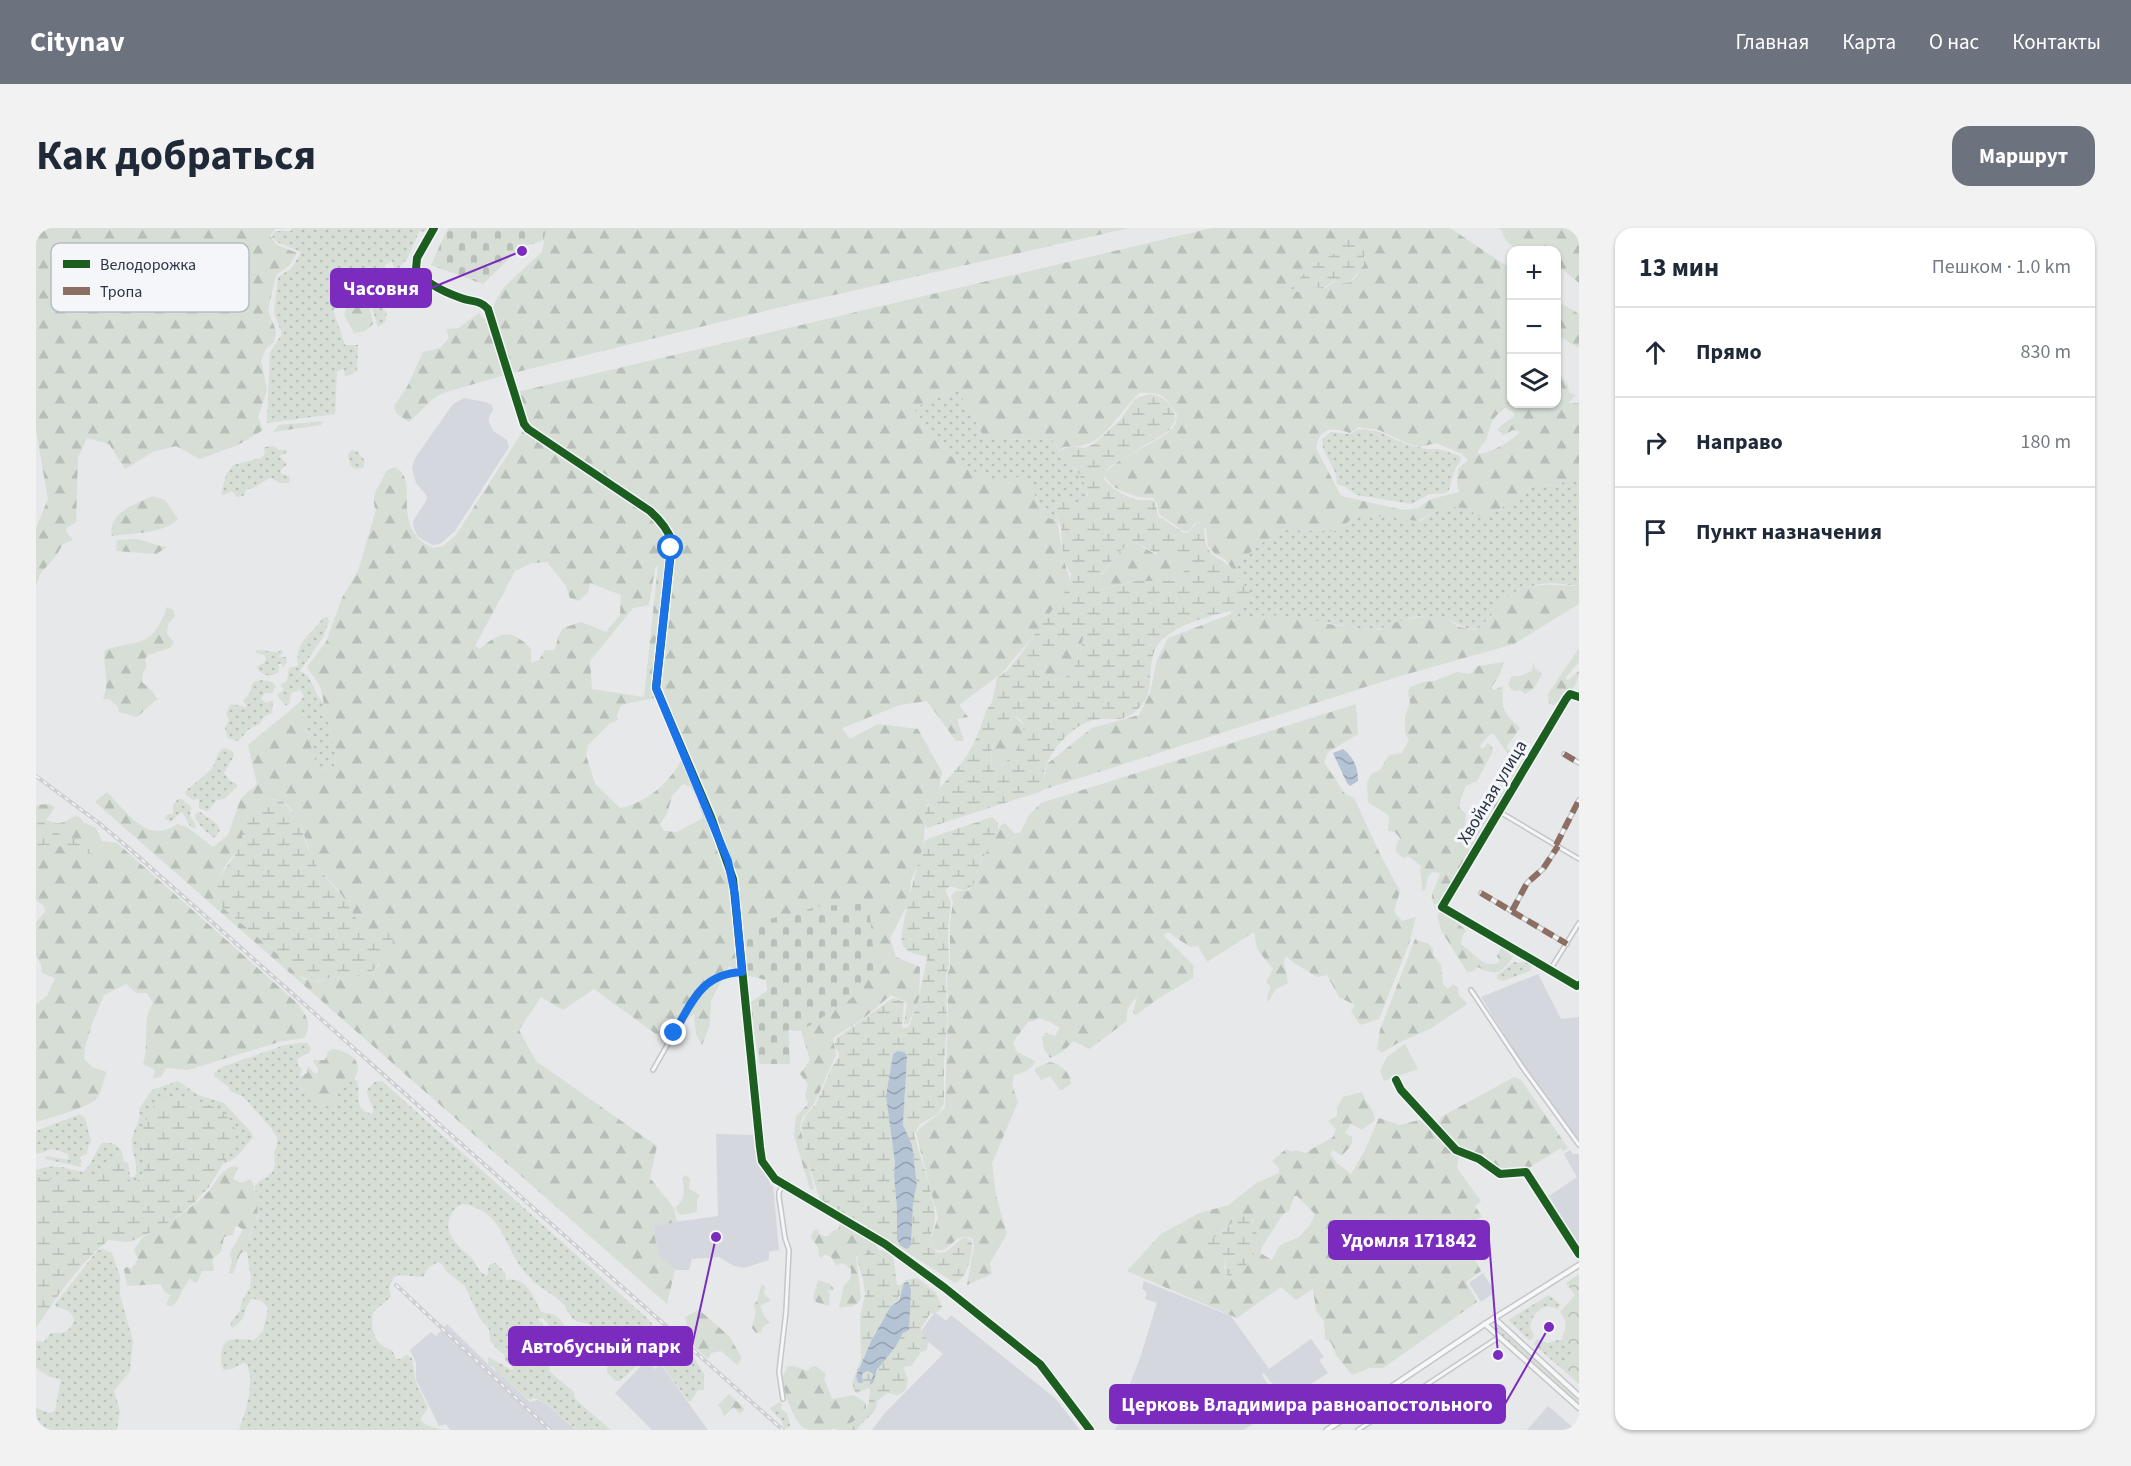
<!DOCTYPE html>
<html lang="ru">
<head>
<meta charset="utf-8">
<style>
	body { margin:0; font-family:"Source Sans 3",sans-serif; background:#f2f2f3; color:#1f2937 }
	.controls { position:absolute; right:18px; top:18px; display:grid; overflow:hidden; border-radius:12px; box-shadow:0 2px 4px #0004 }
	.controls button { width:54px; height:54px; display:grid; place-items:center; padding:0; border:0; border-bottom:2px solid #e0e1e3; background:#fff; color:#1f2937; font:30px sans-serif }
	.stop { position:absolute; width:18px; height:18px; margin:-14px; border:4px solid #1a73e8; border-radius:50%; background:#fff }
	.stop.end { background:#1a73e8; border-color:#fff; box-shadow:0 2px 6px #0008 }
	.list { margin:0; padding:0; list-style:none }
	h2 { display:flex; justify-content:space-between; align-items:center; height:78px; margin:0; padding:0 24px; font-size:26px }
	h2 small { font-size:20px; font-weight:400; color:#747a83 }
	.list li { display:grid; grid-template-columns:39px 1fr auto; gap:18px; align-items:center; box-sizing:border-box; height:90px; padding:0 24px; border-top:2px solid #e0e1e3 }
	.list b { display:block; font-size:22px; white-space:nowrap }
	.list em { font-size:20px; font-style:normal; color:#747a83 }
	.icon { flex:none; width:33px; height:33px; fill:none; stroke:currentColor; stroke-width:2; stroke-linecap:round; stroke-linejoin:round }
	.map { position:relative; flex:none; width:1543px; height:1202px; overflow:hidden; border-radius:18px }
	header { display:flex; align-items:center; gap:36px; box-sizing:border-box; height:84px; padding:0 30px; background:#6c737f; color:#fff }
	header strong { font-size:28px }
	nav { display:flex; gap:33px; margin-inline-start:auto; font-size:21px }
	.intro { display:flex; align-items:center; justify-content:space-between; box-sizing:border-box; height:144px; padding:0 36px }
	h1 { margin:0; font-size:42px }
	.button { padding:15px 27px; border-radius:18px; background:#6c737f; color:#fff; font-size:21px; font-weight:700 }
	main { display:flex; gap:36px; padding:0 36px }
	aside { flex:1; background:#fff; border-radius:18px; box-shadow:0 2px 4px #0004 }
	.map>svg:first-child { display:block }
	.built { fill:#d4d7dd }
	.grass { fill:url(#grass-dots) }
	.forest { fill:url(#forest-firs); fill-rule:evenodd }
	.wetland { fill:url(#wetland-marsh); fill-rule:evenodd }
	.cemetery { fill:url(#cemetery-stones) }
	.park { fill:url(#park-crowns) }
	.garden { fill:#d6ded6 }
	.water { fill:url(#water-waves) }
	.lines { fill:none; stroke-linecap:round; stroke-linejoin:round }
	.minor-casing { stroke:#c4c6c8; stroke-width:6 }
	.tertiary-casing { stroke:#c4c6c8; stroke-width:7 }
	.secondary-casing { stroke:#c4c6c8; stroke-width:7 }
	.minor { stroke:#f5f6f7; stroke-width:3 }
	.tertiary { stroke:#f5f6f7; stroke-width:4 }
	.secondary { stroke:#f8f8f8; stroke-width:4 }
	.rail-casing { stroke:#cecfd2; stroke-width:4 }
	.rail { stroke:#f4f6f9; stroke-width:1.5; stroke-dasharray:4.5; stroke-linecap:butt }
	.quiet { stroke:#8d6e63; stroke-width:6; stroke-dasharray:12 6; stroke-linecap:butt }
	.cycleway-casing { stroke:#f4f6f9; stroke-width:11 }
	.cycleway { stroke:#1b5e20; stroke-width:8 }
	.route { stroke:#1a73e8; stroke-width:8 }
	.labels { text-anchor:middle; stroke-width:6; stroke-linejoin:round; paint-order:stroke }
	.street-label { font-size:18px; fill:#2b3445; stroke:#f4f6f9 }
	.key { fill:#f4f6f9; stroke:#b8bcc3; stroke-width:1.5 }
	.key-label { font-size:16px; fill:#2b3445 }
	.leader { fill:none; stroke:#7b2cbf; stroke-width:2 }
	.callout-dot { fill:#7b2cbf; stroke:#f4f6f9; stroke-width:2 }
	.callout { fill:#7b2cbf; stroke:#7b2cbf; stroke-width:2 }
	.callout-label { font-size:20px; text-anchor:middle; font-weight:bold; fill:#fff }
</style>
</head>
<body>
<header>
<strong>Citynav</strong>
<nav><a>Главная</a><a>Карта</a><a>О нас</a><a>Контакты</a></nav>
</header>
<div class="intro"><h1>Как добраться</h1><a class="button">Маршрут</a></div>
<main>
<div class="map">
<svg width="1543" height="1202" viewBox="0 0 1543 1202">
	<defs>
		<pattern id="grass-dots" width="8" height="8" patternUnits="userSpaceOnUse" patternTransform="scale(1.5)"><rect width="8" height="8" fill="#d6ded6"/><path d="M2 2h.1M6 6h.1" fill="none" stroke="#b8bfb9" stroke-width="1.8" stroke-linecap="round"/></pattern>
		<pattern id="forest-firs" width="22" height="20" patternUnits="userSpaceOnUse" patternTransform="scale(1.5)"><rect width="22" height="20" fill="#d6ded6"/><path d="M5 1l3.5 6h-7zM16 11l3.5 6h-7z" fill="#b8bfb9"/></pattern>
		<pattern id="wetland-marsh" width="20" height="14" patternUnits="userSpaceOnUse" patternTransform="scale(1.5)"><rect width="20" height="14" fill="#d6ded6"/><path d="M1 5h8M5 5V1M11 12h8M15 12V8" fill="none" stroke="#b8bfb9"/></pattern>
		<pattern id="cemetery-stones" width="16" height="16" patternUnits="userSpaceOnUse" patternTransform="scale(1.5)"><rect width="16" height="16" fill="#d6ded6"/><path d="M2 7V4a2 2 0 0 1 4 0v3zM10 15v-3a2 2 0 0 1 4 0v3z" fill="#b8bfb9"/></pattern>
		<pattern id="park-crowns" width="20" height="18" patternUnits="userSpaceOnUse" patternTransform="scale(1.5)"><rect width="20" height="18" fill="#d6ded6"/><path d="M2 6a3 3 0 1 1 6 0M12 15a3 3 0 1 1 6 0" fill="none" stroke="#b8bfb9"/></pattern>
		<pattern id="water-waves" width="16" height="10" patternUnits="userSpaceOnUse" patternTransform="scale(1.5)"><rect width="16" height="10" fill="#b4c4d5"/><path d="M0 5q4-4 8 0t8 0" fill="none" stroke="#93a0af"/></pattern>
	</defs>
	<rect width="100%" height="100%" fill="#e6e8ea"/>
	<!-- built -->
	<g class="built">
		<polygon points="428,170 449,174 456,177 457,182 453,189 453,194 457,203 471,212 473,219 419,303 404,316 397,317 387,312 381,307 377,297 377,293 390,273 391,268 380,255 376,240 379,230 417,176"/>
		<polygon points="1502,746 1525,791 1543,789 1543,913 1537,908 1488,838 1445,769"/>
		<polygon points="680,906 718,907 721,910 722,930 735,957 737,958 743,1022 733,1024 733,1032 708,1040 698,1038 683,1029 656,1031 653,1042 639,1042 622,1027 617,997 682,988"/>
		<polygon points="1534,922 1537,926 1543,926 1543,1017 1540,1018 1517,980 1519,978 1513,968 1541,949 1528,926"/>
		<polygon points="1447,1045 1459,1064 1445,1074 1433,1055"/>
		<polygon points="1108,1053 1195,1088 1233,1141 1275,1111 1288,1129 1283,1132 1292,1145 1263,1164 1264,1167 1261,1169 1259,1167 1253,1171 1242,1155 1238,1158 1228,1145 1226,1147 1247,1180 1244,1182 1242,1179 1208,1202 1079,1202 1089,1183 1104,1189 1107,1185 1086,1177 1104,1130 1121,1075 1109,1071 1111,1064 1106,1061"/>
		<polygon points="899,1084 910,1093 915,1087 1019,1170 1044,1202 836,1202 848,1186 907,1126 883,1106"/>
		<polygon points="411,1096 460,1144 461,1143 494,1174 501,1172 507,1174 540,1202 414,1202 410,1196 403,1198 380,1152 380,1135 374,1122 395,1104 400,1108"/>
		<polygon points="611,1132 619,1141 625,1137 672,1202 616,1202 579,1165"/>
		<polygon points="1512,1178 1540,1202 1491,1202"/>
	</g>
	<!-- grass -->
	<g class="grass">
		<path d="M256,0H392L390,3L383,4L371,31L359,44L356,33L349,37L352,59L345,79L351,85L349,94L342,99C336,79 335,69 311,71L297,82L309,117H322L321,143L309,149L308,141L301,143L299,186L231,195L234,124L246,106L238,85L242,49L256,40L265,24L241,14L236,9L239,3H255Z"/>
		<path d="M922,162L949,211L1016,212C1020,218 1023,223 1027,229C1036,240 1056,254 1050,271L1041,276L1029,271L1021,273L1018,283L1021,291H1015L1009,288L989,248L955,255L910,225L877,180Z"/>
		<polygon points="1322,201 1341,203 1372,217 1391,221 1403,221 1424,228 1425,232 1418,243 1413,262 1410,265 1393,266 1376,276 1321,267 1310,259 1301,256 1300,246 1287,220 1286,211 1295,204 1314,206"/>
		<polygon points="238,218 243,222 251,222 250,225 243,228 251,236 244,243 246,246 253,248 254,251 253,255 245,255 234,250 217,260 211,261 207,268 200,269 196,263 188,267 185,266 190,247 197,237 225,230 229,226 228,219"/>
		<polygon points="315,222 321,223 329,233 327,240 319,241 314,237 312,227"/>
		<path d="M1543,250V358C1531,357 1518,354 1505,356C1476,360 1462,382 1442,401C1427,402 1423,395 1411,391C1407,390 1392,388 1388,388C1368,388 1352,402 1333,402L1249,388H1220L1211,392L1204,390L1196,383L1203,353L1201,339L1207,330L1243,302L1300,303L1310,297L1317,289L1324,286L1385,293L1403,281L1419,279L1433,281L1440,287L1463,282L1477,271C1488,271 1491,261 1499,255L1520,258L1533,251Z"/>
		<path d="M291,389L293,393L287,409L264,443C278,448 277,467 288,475L299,524L298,541L281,540L263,475L268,468L264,462L255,465L253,476L250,478L241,467L248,462L244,457L251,453L253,440L262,438C259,412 274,409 287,390Z"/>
		<path d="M221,422L241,424L246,422L247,425L242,429H250L251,434L246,440V436H242L243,444C235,450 226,448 220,439L228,435L230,430L228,427L220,425Z"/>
		<polygon points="227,452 236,454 240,458 236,465 229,465 225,471 230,475 237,472 236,485 229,488 224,496 213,501 202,513 192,510 189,500 193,492 190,485 195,476 210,479 210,477 207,473 214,465 216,456 220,453"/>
		<path d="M190,520L197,524L198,528L188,545L194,553L201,556V559L188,571L181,572L173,582L170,583L163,580V571L157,572L150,567L149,563C155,559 174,544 177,538C182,530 180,522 190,520Z"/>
		<path d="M142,571H146L155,579L154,587L160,598L159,601C150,598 152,589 145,584L135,594L129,591L130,587L137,586V577Z"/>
		<path d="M164,584L181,596L184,602L179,610C172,606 159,595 159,586Z"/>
		<polygon points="1490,731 1496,737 1494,743 1467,753 1461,751 1461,747 1478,734 1485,735"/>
		<path d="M263,815H272L275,821L272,825L261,831L262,838L266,841L262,854L266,862L298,874L303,858L308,851L315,849L321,853C326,867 315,878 335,886L337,884C338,876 331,871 331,862L339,854L346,853L612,1091L620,1101V1112L613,1117L608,1131L584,1153H579L571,1144C572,1131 572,1105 557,1098C551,1095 544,1095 538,1092C532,1086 531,1079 525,1074C515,1064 501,1059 492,1048C466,1020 470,984 427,976C422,978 419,980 416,985C405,1003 420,1016 433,1028C441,1035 441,1043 451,1048L453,1037L460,1035L469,1045L470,1052C490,1048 498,1069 505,1084C509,1086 515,1085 519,1087C528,1092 538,1116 542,1126L540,1132L507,1118L505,1112L514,1106L516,1101L507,1090L502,1091L507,1096V1107L498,1115L497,1114V1109L482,1101L479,1103L492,1116L491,1130L496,1132L513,1130L516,1134L513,1139L514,1144L537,1163L540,1172L575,1202H541L506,1173L498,1170L494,1172L491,1170L452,1135V1129L476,1142L478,1140L469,1133L468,1126L462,1122L454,1112L453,1101L443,1089L429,1058L410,1043L406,1036L402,1034L393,1039L387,1049L363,1047L357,1050L353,1061L355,1069L337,1084C334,1101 338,1117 356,1122L360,1131H365L370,1127L376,1130L380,1155L392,1180L385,1190V1193L392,1198L408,1202H203C210,1182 219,1156 211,1136L207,1135L196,1141L188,1142C185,1138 185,1134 185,1129C186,1105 201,1112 218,1112L227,1103L232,1081C228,1074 224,1071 216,1071C205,1081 214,1088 197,1100L194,1098L197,1091L204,1083L205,1075L214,1059L215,1051L210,1018L222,988L219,958L223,953L231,949L237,943L239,935L238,924L241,918V909L235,900L211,873L206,868L194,863L193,859L178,848V845L186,839L249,817Z"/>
		<path d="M142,853L162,867L188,875L215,904L217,910C208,918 200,935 186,935L196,921L104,909L110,930L106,949L95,957L87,933L92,935L94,949H99C103,935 96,928 96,915C95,901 106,897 103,881L116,862Z"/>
		<path d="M44,886L49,890L55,913L52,919L51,926L44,929L45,939L9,931L10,928L33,932L32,926C13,918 17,922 0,926V903Z"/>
		<path d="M66,915C75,914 82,916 86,924L79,930L66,947C44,952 22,949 0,952V942C19,935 28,940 47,944C57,936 58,924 66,915Z"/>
		<path d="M66,1021L76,1025L84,1049V1067L97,1113L94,1143L78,1163L84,1183L81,1202H0V1180L14,1185L19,1183L25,1151L14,1149L0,1140V1113L8,1114L15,1105C27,1105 33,1105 38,1093C37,1083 29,1081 20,1079L19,1076L61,1023Z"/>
		<path d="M1513,1067L1525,1077L1521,1081C1507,1073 1496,1085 1494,1099L1498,1108L1494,1113L1472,1092Z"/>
		<polygon points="1461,1098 1543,1171 1543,1177 1461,1103 1459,1099"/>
		<polygon points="623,1109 633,1114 641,1114 655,1125 668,1146 668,1160 667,1162 662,1162 655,1173 652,1173 626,1137 619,1139 612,1131 613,1125 624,1119 621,1113"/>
		<polygon points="1527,1110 1540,1123 1525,1140 1497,1116 1501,1111 1511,1115 1523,1112 1524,1113"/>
		<polygon points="743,1174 746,1176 745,1181 751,1185 754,1197 752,1200 748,1200 745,1192 734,1181"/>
	</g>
	<!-- forest -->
	<g class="forest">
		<polygon points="0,0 255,0 239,1 234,8 241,17 261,25 253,38 240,47 232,82 240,103 238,114 230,121 225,132 231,162 222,189 227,202 202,217 164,231 140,218 117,224 89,241 73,216 51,210 42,229 40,294 30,300 31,305 37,312 27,316 20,328 4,346 0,358 0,300 12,271 0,202"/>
		<polygon points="510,0 1093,0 741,80 469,147 407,165 398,170 373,194 360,185 358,178 371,159 387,124 404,120 413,110 410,101 423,100 443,85 447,90 454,92 459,74 468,59 506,24"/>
		<path d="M1176,0H1414L1475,41L1476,176H1520L1521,142L1532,157L1533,165L1540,167L1532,175H1543V250L1533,251L1520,258L1499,255L1494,259L1486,271H1477L1451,290L1440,287L1433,281L1419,279L1403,281L1382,293L1324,286C1313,289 1310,300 1300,303L1243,302L1207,330L1201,339L1203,353L1196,383L1204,390L1211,392L1220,388L1230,387L1267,389L1292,396L1333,402H1343L1363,393L1390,388L1410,390L1423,399L1439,402C1452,396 1458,381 1469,371C1491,352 1517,357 1543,358V376L1478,416L1361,449L1006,562L1011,536L1056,500L1103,487L1114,465L1121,432L1132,410L1195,386V379L1203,352L1190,332L1179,326L1172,318L1170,301L1164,294L1158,296L1153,303H1147L1123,286L1121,275L1117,270C1100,270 1076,263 1068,247C1083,226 1131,213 1139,196C1141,193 1140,190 1141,187C1129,167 1126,164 1103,165C1089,178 1072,207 1054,215C1046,219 1036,218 1027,219L1024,223L1016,212L949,211L922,162L877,180L910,225L955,254L989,248L1009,288L1015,291H1021L1028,333L1035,354L1027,373L966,445L923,477L932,489L921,491L928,513H920L891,473L864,477L806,500L814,511L842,496L882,501L906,544L903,562L891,577L886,629L875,652L873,674L854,710L860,729L884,739L883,772L872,796H868L871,775L855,767L828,790L797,810L800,827L778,876L766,890L764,899L778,961H774L758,908L760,888L772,876L769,868L772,856L764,846L774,832L765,803L752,802L754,836H724L713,776L732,762L730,752L711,747L693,738L675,773L674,797L666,817L660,806L658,786L628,812L558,761L527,782L505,769L483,802L500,833L621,918L614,950L638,980L641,994L617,998L622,1027L639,1042L631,1076L59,574L71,564C90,583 112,618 141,596L151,599L177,619L192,607L205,570L221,556L212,517L263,475L281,540L298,541L299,524L284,458L271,439L290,414L306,370L322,343L340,282C333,266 345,258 350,243L359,239C386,253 351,298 397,320L407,318L420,307L492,195L481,164ZM1310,12L1326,14C1331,25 1326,46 1315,54C1310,56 1305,54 1300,53L1289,60L1277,59L1262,64L1256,57L1279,36L1301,24ZM1469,180L1475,183L1479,187C1475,193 1468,192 1462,202L1467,207L1477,202L1483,203V205C1472,215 1457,224 1442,226C1442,218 1449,217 1451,209C1456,193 1455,191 1469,180ZM1322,199L1343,202L1372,216L1384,219L1400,215L1426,226L1432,232L1422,241L1421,254L1423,264L1395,271L1382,280L1367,282L1305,268L1280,220C1284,199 1296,199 1314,205ZM511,334L530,358L534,370L543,373L552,364L554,355L585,367L584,387L570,404L545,394L527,400L522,409L519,422H509L503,432L495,435V421C474,399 464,404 444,421L439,418L479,343L496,335ZM622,337L608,469L556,461L554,433L597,380L613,377L619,340ZM628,468L651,521C639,549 615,574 584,580L559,556L550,527L552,517L573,496L582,492L581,487L585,477ZM647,556L654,558L662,572L667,590L641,604L628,603L624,596L631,586L636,568ZM232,571C264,569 267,613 278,633C286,647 299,656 307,669C313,679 317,692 326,700C330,704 334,705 339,705L344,737L338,742L313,750L298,749L280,754L267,751L260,746L245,729L186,679C176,664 184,644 194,631C197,627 201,625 203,620C211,599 206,580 232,571Z"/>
		<path d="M1461,0H1543V55L1521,37L1520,22C1501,22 1470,27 1466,2Z"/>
		<polygon points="1520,72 1543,86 1543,120 1521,107"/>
		<path d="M316,73C335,75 334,78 337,96L329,103L318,105L308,87L312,75Z"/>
		<polygon points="287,193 285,197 237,204 243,197"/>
		<path d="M117,268L129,272L142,291C127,306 96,305 76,308C71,285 100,276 117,268Z"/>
		<path d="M101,311C111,313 120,318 131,319L120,326L80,323L81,312Z"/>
		<path d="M1098,314L1119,326L1136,321L1148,332L1149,342L1141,351L1131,353H1100L1058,363C1067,345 1079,323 1098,314Z"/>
		<path d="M131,379L137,382L139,388L132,396L131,406L138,414L134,420L112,427L109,431L111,438L107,445L106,454L116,463L121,471L101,489L83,484L82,479L73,471H67C75,453 66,440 69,422C104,411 116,421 131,379Z"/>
		<path d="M1047,407C1047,417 1044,423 1041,432C1035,447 1029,455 1012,450L1001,435V431L1007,424L1033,418L1039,409Z"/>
		<path d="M1543,420V434L1529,450L1532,452L1543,443C1543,459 1530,467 1518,477L1513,476L1512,466Z"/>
		<polygon points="1497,433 1499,440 1506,446 1498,460 1489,466 1485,462 1480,463 1475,461 1472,456 1476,448 1484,448 1496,443"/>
		<path d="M1468,434L1465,444L1455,460L1458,462L1467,458C1466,482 1465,482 1484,500L1471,518L1472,521L1491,531L1404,676H1398C1391,665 1403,657 1404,645L1396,644L1392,649L1389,662L1386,663C1387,654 1383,647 1385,638L1372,628L1368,630L1360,624V618L1364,610L1359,604L1352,603L1353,588C1347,582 1339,580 1332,574L1331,555L1335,546L1344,542L1353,527L1366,525L1373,512L1369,505V489L1374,474L1372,464L1374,459L1387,454L1398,453L1421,444L1434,446L1442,438ZM1457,505L1474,529L1477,540L1468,554L1458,563L1447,582L1439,589L1438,595L1434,594L1429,598L1430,586L1423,579L1425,570L1430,558L1441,553L1457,523L1456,519L1452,515L1446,521L1444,518L1453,507Z"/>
		<path d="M1320,476L1322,506L1292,524L1288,534L1309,566L1318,570L1346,630L1364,663L1358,684L1366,693L1380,689L1373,716L1343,791L1324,797L1315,783L1319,777L1303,769L1291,747L1281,749L1258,735L1250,728L1248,734L1252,755L1240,761L1232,774L1231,769L1235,759L1230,754L1237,741L1221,721L1218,704L1171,734L1162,718L1154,719L1132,704L1127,707L1158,738L1157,750L1123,770L1100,787L1097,784L1101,769C1094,776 1089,782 1091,793L1053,821L1038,813L1026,824L1014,830L1008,821L1006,809L1010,805L1019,808L1024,800L1012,793L1002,790L998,793L992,794L977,814L980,823L999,833C995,842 988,845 978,847L976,857L982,874L956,935L960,967L971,1006L954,1035L956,1046L931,1057L938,1019L937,1011C916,1001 917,1028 897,1021L894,1013L902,990L880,905C888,893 901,891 909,879L912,779L911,747L914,740V694L917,674L915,668L920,663H931L934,661L946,632L965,597L969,595L978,605H984L993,587L1005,575Z"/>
		<path d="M978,488L988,497C986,519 976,532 957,543C953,518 957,502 978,488Z"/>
		<path d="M13,576L19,579L10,592C21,597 28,596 38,588L44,589L47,594L60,600L66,613L81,615L261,775C270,787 277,796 268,810L243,814L152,842L130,840L125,849L117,850L119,842L107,836C114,816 105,793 117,775L111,765H100L90,756L68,767L56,796L49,819L48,831L56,839L71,844C66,853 67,864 60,871C51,880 13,890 0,894V776L11,768L19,750L6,745L5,736L0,728V694L9,684L8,678L0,672V577Z"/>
		<path d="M1406,683L1430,702L1426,709L1425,716C1437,723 1448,744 1464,733L1461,728L1466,718L1477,729C1466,745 1459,749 1442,739L1437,743L1431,744L1405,702L1401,687Z"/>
		<polygon points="1379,711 1393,716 1397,721 1397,727 1405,737 1407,756 1412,761 1417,756 1422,760 1423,768 1431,775 1430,777 1394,801 1360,816 1346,825 1341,821 1344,802"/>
		<path d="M296,821C312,822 330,834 318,851H308C303,858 303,867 298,873C287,890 267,863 262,854L264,849L271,845L272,838L278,845H282V840L277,834V832H289L292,824Z"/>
		<path d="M1014,834C1024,836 1035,844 1035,856L1026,862H1024L1014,848L1005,852L999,843L1000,840Z"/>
		<polygon points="1478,849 1485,852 1532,920 1527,923 1525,920 1486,944 1464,943 1444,928 1422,919 1401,897 1405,889"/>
		<path d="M1326,864C1329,875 1338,880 1339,892L1326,902L1315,896L1309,905L1316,909V916L1306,928L1297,922L1294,926L1301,935L1315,946L1329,922L1343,890L1364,897L1383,892L1393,897L1423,927L1421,940L1445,973L1439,978L1446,989L1434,995L1449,1020L1437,1028L1445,1043L1430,1054L1441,1074L1347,1140H1333L1316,1147L1300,1127L1295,1114L1289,1111L1288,1093L1280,1083L1277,1061L1260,1072L1245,1059L1201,1090L1091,1043L1125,1006L1163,985L1193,977L1220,955L1243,945V940L1236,933L1250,921L1256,924L1260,922L1269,925L1297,909L1300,901L1292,893L1301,888V880L1307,869ZM1258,968H1261L1279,986L1274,997L1263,1009L1243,1018L1236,1032L1224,1025L1226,1019L1247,986L1253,983ZM1198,990L1217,991C1225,1025 1220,1028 1193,1048L1188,1040L1190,1030L1180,1021L1185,1003L1195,996Z"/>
		<path d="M198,938L202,940L197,951L206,955L214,951C219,957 218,961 220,968C227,998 209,1001 211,1025L208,1023L204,1026L197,1046L193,1045L196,1033L194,1027L196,1021L207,1002L202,998L199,999L197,1007L188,1009L185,1024L176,1031L178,1041L177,1043H166L161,1054L159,1055L153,1050C151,1057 149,1057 146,1063C142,1070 143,1074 135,1078L130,1077L134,1067L129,1064L124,1056L91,1058L88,1041L91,1039L96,1040L102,1031L98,1022L106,1010C129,996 152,984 172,964C180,955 185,941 198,938Z"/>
		<path d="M804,995C819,1000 841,1012 846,1028L825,1026L820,1029L825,1069L823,1074L817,1078L803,1080L808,1057C815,1053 815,1049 815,1041L806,1035L800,1038L796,1030L790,1026L785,1030L783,1028L782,1019L775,1010L777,1003L782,1001L783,1005L788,1008H792L797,1003L803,1000Z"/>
		<polygon points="782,1052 794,1056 798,1061 796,1063 791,1062 794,1066 793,1078 780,1074 777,1070"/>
		<polygon points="726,1056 729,1058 728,1066 735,1072 724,1078 729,1090 734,1094 727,1099 725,1104 720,1105 716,1100 720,1083 717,1077 722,1072 722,1068"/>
		<polygon points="663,1082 693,1108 706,1130 701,1137 685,1123 675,1125 672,1131 651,1112 653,1104 649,1089"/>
		<path d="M752,1138H758L772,1143L775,1139L780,1138L790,1146L788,1151L796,1171L818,1167L830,1175V1182C819,1197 802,1202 784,1202C780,1202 774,1202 770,1201C760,1198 746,1162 746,1151C747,1147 750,1142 752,1138Z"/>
		<polygon points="693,1166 709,1181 704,1186 698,1179 688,1188 686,1186 687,1184 682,1177"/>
	</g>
	<!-- wetland -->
	<g class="wetland">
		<polygon points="1316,10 1326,14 1328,20 1328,37 1315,53 1311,55 1298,53 1287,60 1277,59 1262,64 1255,61 1256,57 1279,36 1301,24 1308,14"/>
		<path d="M1113,166C1127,167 1137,176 1140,191L1133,202L1126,207L1073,239L1067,249C1072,259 1093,271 1104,272C1110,273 1113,271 1119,273L1122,288L1148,305L1153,304L1161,295H1165L1168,298L1169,313L1172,321L1177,327L1194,338L1214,364L1213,372C1204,384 1185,384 1172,389C1159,393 1144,398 1133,406C1102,427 1125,460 1104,479C1084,498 1080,488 1058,492C1038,496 1017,519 1010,538C1007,545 1008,554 1008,561L1006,563L891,600C878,578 918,548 929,530C939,516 945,499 950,483L956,474L961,450L971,443L984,427L1034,357L1035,346L1027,331L1025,299L1018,283L1022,271H1029L1041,276L1050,271L1052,267L1051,261L1041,243L1024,227V223L1034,218L1048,220L1058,216L1084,192L1099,171ZM1098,314C1113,320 1121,331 1136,321L1148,332L1149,342L1141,351L1131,353H1100L1059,363C1065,345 1080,322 1098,314ZM1047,408C1047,418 1044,423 1041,432C1035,447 1029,455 1012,450L1001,435V431L1007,424L1034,418L1039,409ZM978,488L984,491L988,497C986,518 976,532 957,543C952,520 958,501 978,488Z"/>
		<path d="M232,571L246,573L262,590L271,619L282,640L306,668L327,701L336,705L349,703L355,707L357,714L354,723L338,742L327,747L313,750L298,749L277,754L260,746L245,729L186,679C170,654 194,639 203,620C211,599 206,580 232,571Z"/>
		<polygon points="0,589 23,606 67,620 62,627 31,619 5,617 0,622"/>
		<path d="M956,589L962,595V603L952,622L945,632L937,657L929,663L914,658L909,662L915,675L912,702L913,736L910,747L911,793L908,838V876L902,886L884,896L878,906C884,929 898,966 899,988C900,1003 886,1015 902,1025L910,1024L928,1009L935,1012L936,1016C936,1029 931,1050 919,1055L824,994L784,972L770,927L765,897L770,887L780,876L796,839L803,829V825L798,818L801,810L857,770L868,774L866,799L870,800L873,798L882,773L891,731L889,728C879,726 869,725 866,715C863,704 884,628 888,614L894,610ZM856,831L869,863L867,898L876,917L881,957L877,973L861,1011V981L858,948L859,935L850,868Z"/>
		<path d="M128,869L161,872L187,883L201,903L196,921L173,959L157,976L126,999L96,1013L91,1014L73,1012C45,1033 20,1070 0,1100V952C22,949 44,952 66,947L79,930L86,924L89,940L96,957L106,949L110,930L104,909L112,888L121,873Z"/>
		<path d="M1206,986L1212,987C1224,998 1223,1020 1214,1033C1209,1039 1200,1043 1194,1048L1189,1046L1190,1030L1171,1015L1195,996L1198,990Z"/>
		<path d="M846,1022L854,1025L858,1033L861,1057H865L870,1052L882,1050L900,1065L906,1079L903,1083L894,1086L885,1100V1104L892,1113L891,1122L885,1124L875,1138L867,1139L872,1151L870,1162L861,1167L851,1165L841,1173C842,1187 826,1191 821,1202H799C822,1191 834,1189 834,1161L832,1160L822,1165L819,1164L816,1155L825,1131L824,1088L829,1067L828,1055L821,1032L823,1027L838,1025ZM875,1062L873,1102H870C856,1119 844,1138 834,1157L837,1150L836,1145L831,1143L826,1146L827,1155H825L820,1148C831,1122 842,1091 863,1073V1068Z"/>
	</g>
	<!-- cemetery -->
	<g class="cemetery">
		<polygon points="412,0 510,0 508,12 484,20 447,56 395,37"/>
		<polygon points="823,676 833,677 839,742 816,770 765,803 752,802 754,836 724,836 713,776 732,762 730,752 711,747 706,710 733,691 785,678"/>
	</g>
	<!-- park -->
	<path class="park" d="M1543,1046V1156L1525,1140L1540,1123L1526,1109C1531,1100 1531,1092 1524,1084L1539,1067L1530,1055Z"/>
	<!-- garden -->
	<g class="garden">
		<polygon points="1369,816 1382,841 1348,853 1344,843 1351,829"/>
		<path d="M650,947L654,951L653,961L664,967L661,972V983L656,985L644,987L639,980C650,971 649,963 646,950Z"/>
	</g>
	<!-- water -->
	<g class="water">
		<path d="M1307,521C1318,530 1322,539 1322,553L1314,558L1311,555L1297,525Z"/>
		<polygon points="862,823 868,824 871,828 867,897 876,917 881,957 877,973 875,1016 873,1020 870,1021 864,1017 861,1011 861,981 858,948 859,935 850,868 857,826"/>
		<polygon points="872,1054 875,1062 873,1102 867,1105 860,1118 841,1142 837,1155 833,1157 837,1148 836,1145 831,1143 826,1146 827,1155 822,1155 820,1148 835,1113 855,1078 863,1073 868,1055"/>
	</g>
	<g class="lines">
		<defs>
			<g id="minor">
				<path d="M398,0L381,30L380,41C388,55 411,65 425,70C435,74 445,72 452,81L488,196L492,201L614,283L630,301L636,314L620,460L692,633L699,667L706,744L684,748L668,757L659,768L617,842"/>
				<polyline points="1543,469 1534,466 1530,471 1406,679 1541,758 1543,757"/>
				<polyline points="1528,526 1543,535"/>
				<polyline points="1462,583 1543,631"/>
				<polyline points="1520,617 1543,572"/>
				<polyline points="1445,665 1531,716"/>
				<polyline points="1476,683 1491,655 1507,641 1522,618"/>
				<polyline points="1514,742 1543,695"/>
				<polyline points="1435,762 1487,840 1543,917"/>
				<polyline points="1360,852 1365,862 1420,922 1443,931 1464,946 1490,944 1543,1026"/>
				<polyline points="747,1171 743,1144 750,1083 753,1022 749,1010 743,969 743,964 747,957"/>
				<polyline points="1322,1202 1463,1109"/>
			</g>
			<g id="tertiary">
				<polyline points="706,744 724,919 726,933 739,951 849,1016 909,1060 1004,1136 1054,1202"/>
				<polyline points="1458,1090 1543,1168"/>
				<polyline points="1449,1096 1543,1180"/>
			</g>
			<polyline id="secondary" points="1291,1202 1449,1096 1543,1037"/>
		</defs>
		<!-- minor casing -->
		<use href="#minor" class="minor-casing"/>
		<!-- tertiary casing -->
		<use href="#tertiary" class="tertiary-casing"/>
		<!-- secondary casing -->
		<use href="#secondary" class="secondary-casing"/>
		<!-- minor -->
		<use href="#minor" class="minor"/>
		<!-- tertiary -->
		<use href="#tertiary" class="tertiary"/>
		<!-- secondary -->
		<use href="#secondary" class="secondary"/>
		<defs>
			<g id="rail">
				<polyline points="0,548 63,595 95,622 747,1202"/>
				<polyline points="360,1057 514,1202"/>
			</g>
		</defs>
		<!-- rail casing -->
		<use href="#rail" class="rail-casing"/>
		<!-- rail -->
		<use href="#rail" class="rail"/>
		<!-- quiet -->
		<g class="quiet">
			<polyline points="1528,526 1543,535"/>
			<polyline points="1520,617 1543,572"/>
			<polyline points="1445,665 1531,716"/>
			<polyline points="1476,683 1491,655 1507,641 1522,618"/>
		</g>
		<defs>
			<g id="cycleway">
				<path d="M398,0L381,30L380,41C388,55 411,65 425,70C435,74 445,72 452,81L488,196L492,201L614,283C624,292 632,301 636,314L620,460L675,589L697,651L724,919L726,933L739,951L849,1016L909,1060L1004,1136L1054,1202"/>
				<polyline points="1543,469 1534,466 1530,471 1406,679 1541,758 1543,757"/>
				<polyline points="1360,852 1365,862 1420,922 1443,931 1464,946 1490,944 1543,1026"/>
			</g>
		</defs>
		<!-- cycleway casing -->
		<use href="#cycleway" class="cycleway-casing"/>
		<!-- cycleway -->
		<use href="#cycleway" class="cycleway"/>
	</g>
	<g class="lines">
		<!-- route -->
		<path class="route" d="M635,320L620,460L692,633L699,667L706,744C665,746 656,774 638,805"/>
	</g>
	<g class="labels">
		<!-- street labels -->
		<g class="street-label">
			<text transform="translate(1456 564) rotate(-59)" y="6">Хвойная улица</text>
		</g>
	</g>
	<!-- legend -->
	<rect x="15" y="15" width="198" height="69" rx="9" class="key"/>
	<rect x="27" y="32" width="27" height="8" fill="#1b5e20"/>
	<rect x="27" y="59" width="27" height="8" fill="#8d6e63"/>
	<g class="key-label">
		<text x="64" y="42">Велодорожка</text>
		<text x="64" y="69">Тропа</text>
	</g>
	<!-- callouts -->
	<path class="leader" d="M486 23L395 60M1462 1127L1453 1012M680 1009L656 1118M1513 1099L1469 1176"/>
	<g class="callout-dot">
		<circle cx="486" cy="23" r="6"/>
		<circle cx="1462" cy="1127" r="6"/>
		<circle cx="680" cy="1009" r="6"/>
		<circle cx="1513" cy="1099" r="6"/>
	</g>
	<g class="callout">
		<rect x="295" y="41" width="100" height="38" rx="6"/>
		<rect x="1293" y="993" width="160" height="38" rx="6"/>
		<rect x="473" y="1099" width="183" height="38" rx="6"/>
		<rect x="1074" y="1157" width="395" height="38" rx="6"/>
	</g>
	<g class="callout-label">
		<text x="345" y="67">Часовня</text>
		<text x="1373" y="1019">Удомля 171842</text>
		<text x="565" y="1125">Автобусный парк</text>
		<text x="1271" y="1183">Церковь Владимира равноапостольного</text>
	</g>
</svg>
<div class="controls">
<button>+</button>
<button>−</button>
<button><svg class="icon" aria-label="layers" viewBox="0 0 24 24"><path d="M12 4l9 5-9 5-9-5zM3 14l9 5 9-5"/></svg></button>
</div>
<div class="stop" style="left:635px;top:320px"></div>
<div class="stop end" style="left:638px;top:805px"></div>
</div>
<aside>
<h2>13 мин<small>Пешком · 1.0 km</small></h2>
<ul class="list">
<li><svg class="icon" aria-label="ahead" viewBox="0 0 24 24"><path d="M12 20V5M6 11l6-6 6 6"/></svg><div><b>Прямо</b></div><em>830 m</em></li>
<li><svg class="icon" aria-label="right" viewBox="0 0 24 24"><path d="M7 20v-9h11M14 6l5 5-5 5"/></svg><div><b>Направо</b></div><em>180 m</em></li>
<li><svg class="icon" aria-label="arrive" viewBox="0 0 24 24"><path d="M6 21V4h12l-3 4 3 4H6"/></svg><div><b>Пункт назначения</b></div></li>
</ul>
</aside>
</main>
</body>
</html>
